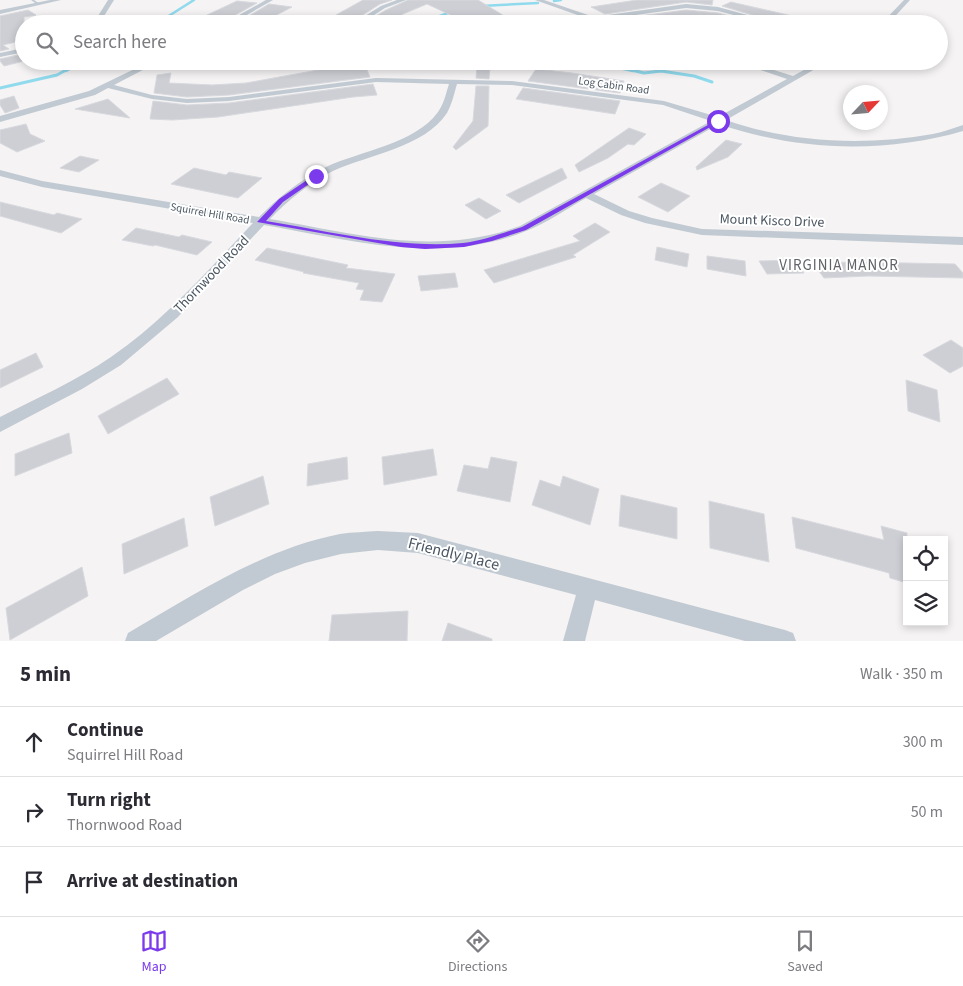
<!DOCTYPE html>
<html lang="en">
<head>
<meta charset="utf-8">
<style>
	body { margin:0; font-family:"Source Sans 3",sans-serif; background:#f2f2f3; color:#2b2b33 }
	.controls { position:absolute; right:15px; bottom:15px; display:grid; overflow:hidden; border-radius:0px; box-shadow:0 2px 8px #0003 }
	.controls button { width:45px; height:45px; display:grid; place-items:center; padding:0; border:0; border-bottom:1px solid #e1e1e2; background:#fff; color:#2b2b33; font:25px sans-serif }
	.compass { position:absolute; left:843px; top:85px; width:45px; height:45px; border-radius:50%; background:#fff; box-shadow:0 2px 8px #0003; rotate:64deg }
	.stop { position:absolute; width:15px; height:15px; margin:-11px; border:4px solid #7c3aed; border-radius:50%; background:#fff }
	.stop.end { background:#7c3aed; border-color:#fff; box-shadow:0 1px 5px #0008 }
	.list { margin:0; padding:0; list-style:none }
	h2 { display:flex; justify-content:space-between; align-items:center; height:65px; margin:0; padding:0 20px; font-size:21px }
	h2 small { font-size:16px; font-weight:400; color:#7c7c81 }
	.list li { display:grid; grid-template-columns:32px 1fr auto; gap:15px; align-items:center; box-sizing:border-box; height:70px; padding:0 20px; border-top:1px solid #e1e1e2 }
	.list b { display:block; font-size:19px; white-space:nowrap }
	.list p { margin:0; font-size:16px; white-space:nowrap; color:#7c7c81 }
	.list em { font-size:16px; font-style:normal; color:#7c7c81 }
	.icon { flex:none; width:28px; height:28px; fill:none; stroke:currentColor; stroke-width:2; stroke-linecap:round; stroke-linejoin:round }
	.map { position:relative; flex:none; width:963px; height:641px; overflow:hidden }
	.search { position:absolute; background:#fff; box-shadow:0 2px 8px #0003; left:15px; right:15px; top:15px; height:55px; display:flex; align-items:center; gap:12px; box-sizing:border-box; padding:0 18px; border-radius:28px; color:#7c7c81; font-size:19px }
	.sheet { height:275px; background:#fff }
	nav { display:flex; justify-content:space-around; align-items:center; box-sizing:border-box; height:70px; border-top:1px solid #e1e1e2; background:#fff; font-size:14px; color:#7c7c81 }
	nav a { display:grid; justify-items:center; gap:2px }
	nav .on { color:#7c3aed }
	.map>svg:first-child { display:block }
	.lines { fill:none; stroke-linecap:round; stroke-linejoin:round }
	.stream-far1 { stroke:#90daee; stroke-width:2.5 }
	.stream { stroke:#90daee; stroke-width:3 }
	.building { fill:#cdcfd5; stroke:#d7d9de }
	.service { fill:#c1cad2; fill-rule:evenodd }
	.minor { fill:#c1cad2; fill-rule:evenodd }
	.route { fill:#7c3aed }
	.labels { text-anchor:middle; stroke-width:4; stroke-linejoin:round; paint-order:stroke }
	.far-street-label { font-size:11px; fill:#4a5661; stroke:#fff }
	.street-label { font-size:14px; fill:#4a5661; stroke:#fff }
	.neighbourhood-label { font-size:15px; letter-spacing:1px; fill:#5f6368; stroke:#fff }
	.near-street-label { font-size:16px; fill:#4a5661; stroke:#fff }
</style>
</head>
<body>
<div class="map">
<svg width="963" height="641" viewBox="0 0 963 641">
	<rect width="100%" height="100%" fill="#f5f3f3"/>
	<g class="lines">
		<!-- stream-far1 -->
		<g class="stream-far1">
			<polyline points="554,1 561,0"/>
			<polyline points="481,6 538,3"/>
			<polyline points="156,24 194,0"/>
			<polyline points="419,24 453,11"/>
			<polyline points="586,61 633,71"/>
			<polyline points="167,63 207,66 287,61"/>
			<polyline points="66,71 85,61"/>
		</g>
		<!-- stream -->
		<g class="stream">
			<polyline points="627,69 644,73 661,71 694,76 712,82"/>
			<polyline points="0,88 57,75 68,69"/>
		</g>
	</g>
	<!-- building -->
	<g class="building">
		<polygon points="363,0 392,0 380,4 358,18 336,15"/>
		<polygon points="408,0 478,0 506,17 470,24 427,4 403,14 391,22 371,19 386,10"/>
		<polygon points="637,0 713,0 712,5 686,2 605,14 591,7"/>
		<polygon points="237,1 257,3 230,18 207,15"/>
		<polygon points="731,2 801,18 801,24 783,24 722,6"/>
		<polygon points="269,4 292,7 263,22 242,20"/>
		<polygon points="28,10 36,15 24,17 24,40 3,45 9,49 0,51 0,16"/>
		<polygon points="686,10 718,13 760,24 736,24 701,15 626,23 618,19"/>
		<polygon points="18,55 24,61 4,66 0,61 0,59"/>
		<polygon points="365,65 370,77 229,95 187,97 154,93 157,75 171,73 169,83 212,85 246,83 318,70"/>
		<polygon points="477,67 490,67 489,79 476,78"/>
		<polygon points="536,69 572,73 624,81 620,93 528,81"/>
		<polygon points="373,84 377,95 353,97 218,117 172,120 150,119 153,101 187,105 229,103"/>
		<polygon points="476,86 489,86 488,126 456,150 453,147 473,121"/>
		<polygon points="523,88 620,101 615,114 516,99"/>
		<polygon points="14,96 19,108 5,113 0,105 0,100"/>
		<polygon points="108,99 130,118 75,109"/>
		<polygon points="26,124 30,134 45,141 17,152 0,143 0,130"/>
		<polygon points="629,128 646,134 634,145 628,144 608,158 579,172 575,165"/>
		<polygon points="726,140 742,144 728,157 697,170 696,167"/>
		<polygon points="80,156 99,160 79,172 60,168"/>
		<polygon points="194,168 226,175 229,172 262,178 238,198 171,184"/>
		<polygon points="562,168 567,178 519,203 506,195"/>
		<polygon points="661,183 690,196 668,212 638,197"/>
		<polygon points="479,198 501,211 486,219 465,205"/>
		<polygon points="0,202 54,215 57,213 82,219 61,233 0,216"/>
		<polygon points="595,223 610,232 573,255 576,257 494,283 484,270 580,241 573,236"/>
		<polygon points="136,228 179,237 182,235 212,242 197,255 155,245 153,246 122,240"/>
		<polygon points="657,247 689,254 687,267 655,260"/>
		<polygon points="267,248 348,265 346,268 395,274 382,302 360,300 364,290 356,289 359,283 303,273 304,272 255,260"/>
		<polygon points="707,256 745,261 746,276 707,269"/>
		<polygon points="795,260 804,273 767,274 759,261"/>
		<polygon points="855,262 955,264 963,273 963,278 868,276 824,278 813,263"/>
		<polygon points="455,273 458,287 421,291 418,276"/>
		<polygon points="951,340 963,348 963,366 950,373 923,355"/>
		<polygon points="36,353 43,367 0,388 0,370"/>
		<polygon points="167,378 179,394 108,434 98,416"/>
		<polygon points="906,380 937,390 940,422 908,411"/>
		<polygon points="69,433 72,453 15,476 15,454"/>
		<polygon points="433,449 437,475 384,485 382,457"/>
		<polygon points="347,457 348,479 307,486 308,464"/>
		<polygon points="491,457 517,462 510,502 457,491 464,465 488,469"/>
		<polygon points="263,476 269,504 215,526 210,497"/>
		<polygon points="563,476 599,489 590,525 532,505 540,480 560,487"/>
		<polygon points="621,495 677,508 677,539 619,526"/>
		<polygon points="709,501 764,514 769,562 710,548"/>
		<polygon points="792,517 884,540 881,526 907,533 907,583 890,578 889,573 796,548"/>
		<polygon points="184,518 188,546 124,574 122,544"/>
		<polygon points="82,567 88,596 10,640 6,608"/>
		<polygon points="408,611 407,641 329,641 332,615"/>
		<polygon points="448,623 492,639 492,641 442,641"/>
	</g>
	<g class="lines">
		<!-- service -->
		<polygon class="service" points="31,0 34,0 40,4 38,5"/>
		<!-- minor -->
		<g class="minor">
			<polygon points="50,0 61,0 0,14 0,10"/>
			<polygon points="108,0 114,0 99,24 93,24"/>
			<polygon points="266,0 273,0 231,24 223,24"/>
			<polygon points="397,0 406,0 385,8 360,24 352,24 381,6"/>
			<polygon points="535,0 544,0 594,17 686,4 718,7 781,24 769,24 718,11 686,8 571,24 552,24 586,18"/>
			<polygon points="904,0 910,0 888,24 881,24"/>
			<polygon points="24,48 24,52 0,57 0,53"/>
			<path d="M151,61H160L114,85L152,95L187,99L229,97L376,78L512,81L664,101L718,117L787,79L734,61H745L793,76L820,61H829L726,120C791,143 865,146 933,134C943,132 953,128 963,125V131C884,154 796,151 719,124L594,194L629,211L652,218L702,229L963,237V245L702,235L645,223L621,215L586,198C566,209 547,223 526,231C441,266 351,240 264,225L178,317L121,365L82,389L0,432V417C37,398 76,381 111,357C165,320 208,270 253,223L42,187L0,176V170L42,181L259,217C279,197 300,180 326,167C360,151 415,144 438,112C444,104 446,93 449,84L376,82L229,101L187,103L152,99L108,88L95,95L0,122V116L89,91ZM457,84L512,85L663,105L711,121L520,226C434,257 357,234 270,219C288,200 309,183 333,171C368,155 425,147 447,113C452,104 454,94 457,84Z"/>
			<path d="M378,531L418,533L785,630L793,633L796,641H745L595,600L585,641H563L576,595L418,553L378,550L341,554L305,563L275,574L243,590L156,641H125L128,633C195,594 263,549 340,534C353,532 366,532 378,531Z"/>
		</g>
	</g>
	<!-- route -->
	<path class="route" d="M717,120L721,121L526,230L492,241L464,247L425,249L401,247L257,222L279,199L316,174L319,177L283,202L266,221C329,231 398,249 463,243C483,241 502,233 522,227Z"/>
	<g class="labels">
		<!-- far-street labels -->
		<g class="far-street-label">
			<text transform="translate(614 85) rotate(8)" y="4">Log Cabin Road</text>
			<text transform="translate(210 213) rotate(10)" y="4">Squirrel Hill Road</text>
		</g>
		<!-- street labels -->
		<g class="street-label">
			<text transform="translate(772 220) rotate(2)" y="5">Mount Kisco Drive</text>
			<text transform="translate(211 274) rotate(-46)" y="5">Thornwood Road</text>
		</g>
		<!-- neighbourhood labels -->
		<g class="neighbourhood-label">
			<text x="839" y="270">VIRGINIA MANOR</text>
		</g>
		<!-- near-street labels -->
		<g class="near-street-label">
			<text transform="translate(454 553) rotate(14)" y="6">Friendly Place</text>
		</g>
	</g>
</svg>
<div class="controls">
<button><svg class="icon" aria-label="locate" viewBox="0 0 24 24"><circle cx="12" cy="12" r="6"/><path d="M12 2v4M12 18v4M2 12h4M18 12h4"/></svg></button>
<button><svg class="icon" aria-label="layers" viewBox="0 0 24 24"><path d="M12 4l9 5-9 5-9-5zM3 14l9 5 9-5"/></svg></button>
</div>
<svg class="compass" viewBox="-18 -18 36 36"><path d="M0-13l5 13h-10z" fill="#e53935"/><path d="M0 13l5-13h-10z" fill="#7c7c81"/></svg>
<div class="stop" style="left:718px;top:121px"></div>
<div class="stop end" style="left:316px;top:176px"></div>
<div class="search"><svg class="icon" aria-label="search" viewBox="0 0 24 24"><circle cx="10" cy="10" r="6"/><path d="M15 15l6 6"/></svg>Search here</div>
</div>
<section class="sheet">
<h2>5 min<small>Walk · 350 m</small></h2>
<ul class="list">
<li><svg class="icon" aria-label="ahead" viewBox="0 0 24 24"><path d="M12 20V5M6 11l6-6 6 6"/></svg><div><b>Continue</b><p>Squirrel Hill Road</p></div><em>300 m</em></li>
<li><svg class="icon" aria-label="right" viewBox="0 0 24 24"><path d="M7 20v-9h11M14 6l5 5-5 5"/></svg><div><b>Turn right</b><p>Thornwood Road</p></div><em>50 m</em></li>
<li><svg class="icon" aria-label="arrive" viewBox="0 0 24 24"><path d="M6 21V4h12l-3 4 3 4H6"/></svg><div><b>Arrive at destination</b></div></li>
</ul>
</section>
<nav>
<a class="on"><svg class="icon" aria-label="map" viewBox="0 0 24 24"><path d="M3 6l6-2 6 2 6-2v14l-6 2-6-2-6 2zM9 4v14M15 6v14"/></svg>Map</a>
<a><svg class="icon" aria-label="directions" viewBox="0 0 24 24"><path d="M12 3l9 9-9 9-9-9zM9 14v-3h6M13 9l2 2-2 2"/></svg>Directions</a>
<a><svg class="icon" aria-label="saved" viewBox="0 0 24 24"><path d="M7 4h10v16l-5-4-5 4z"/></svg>Saved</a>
</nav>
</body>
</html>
